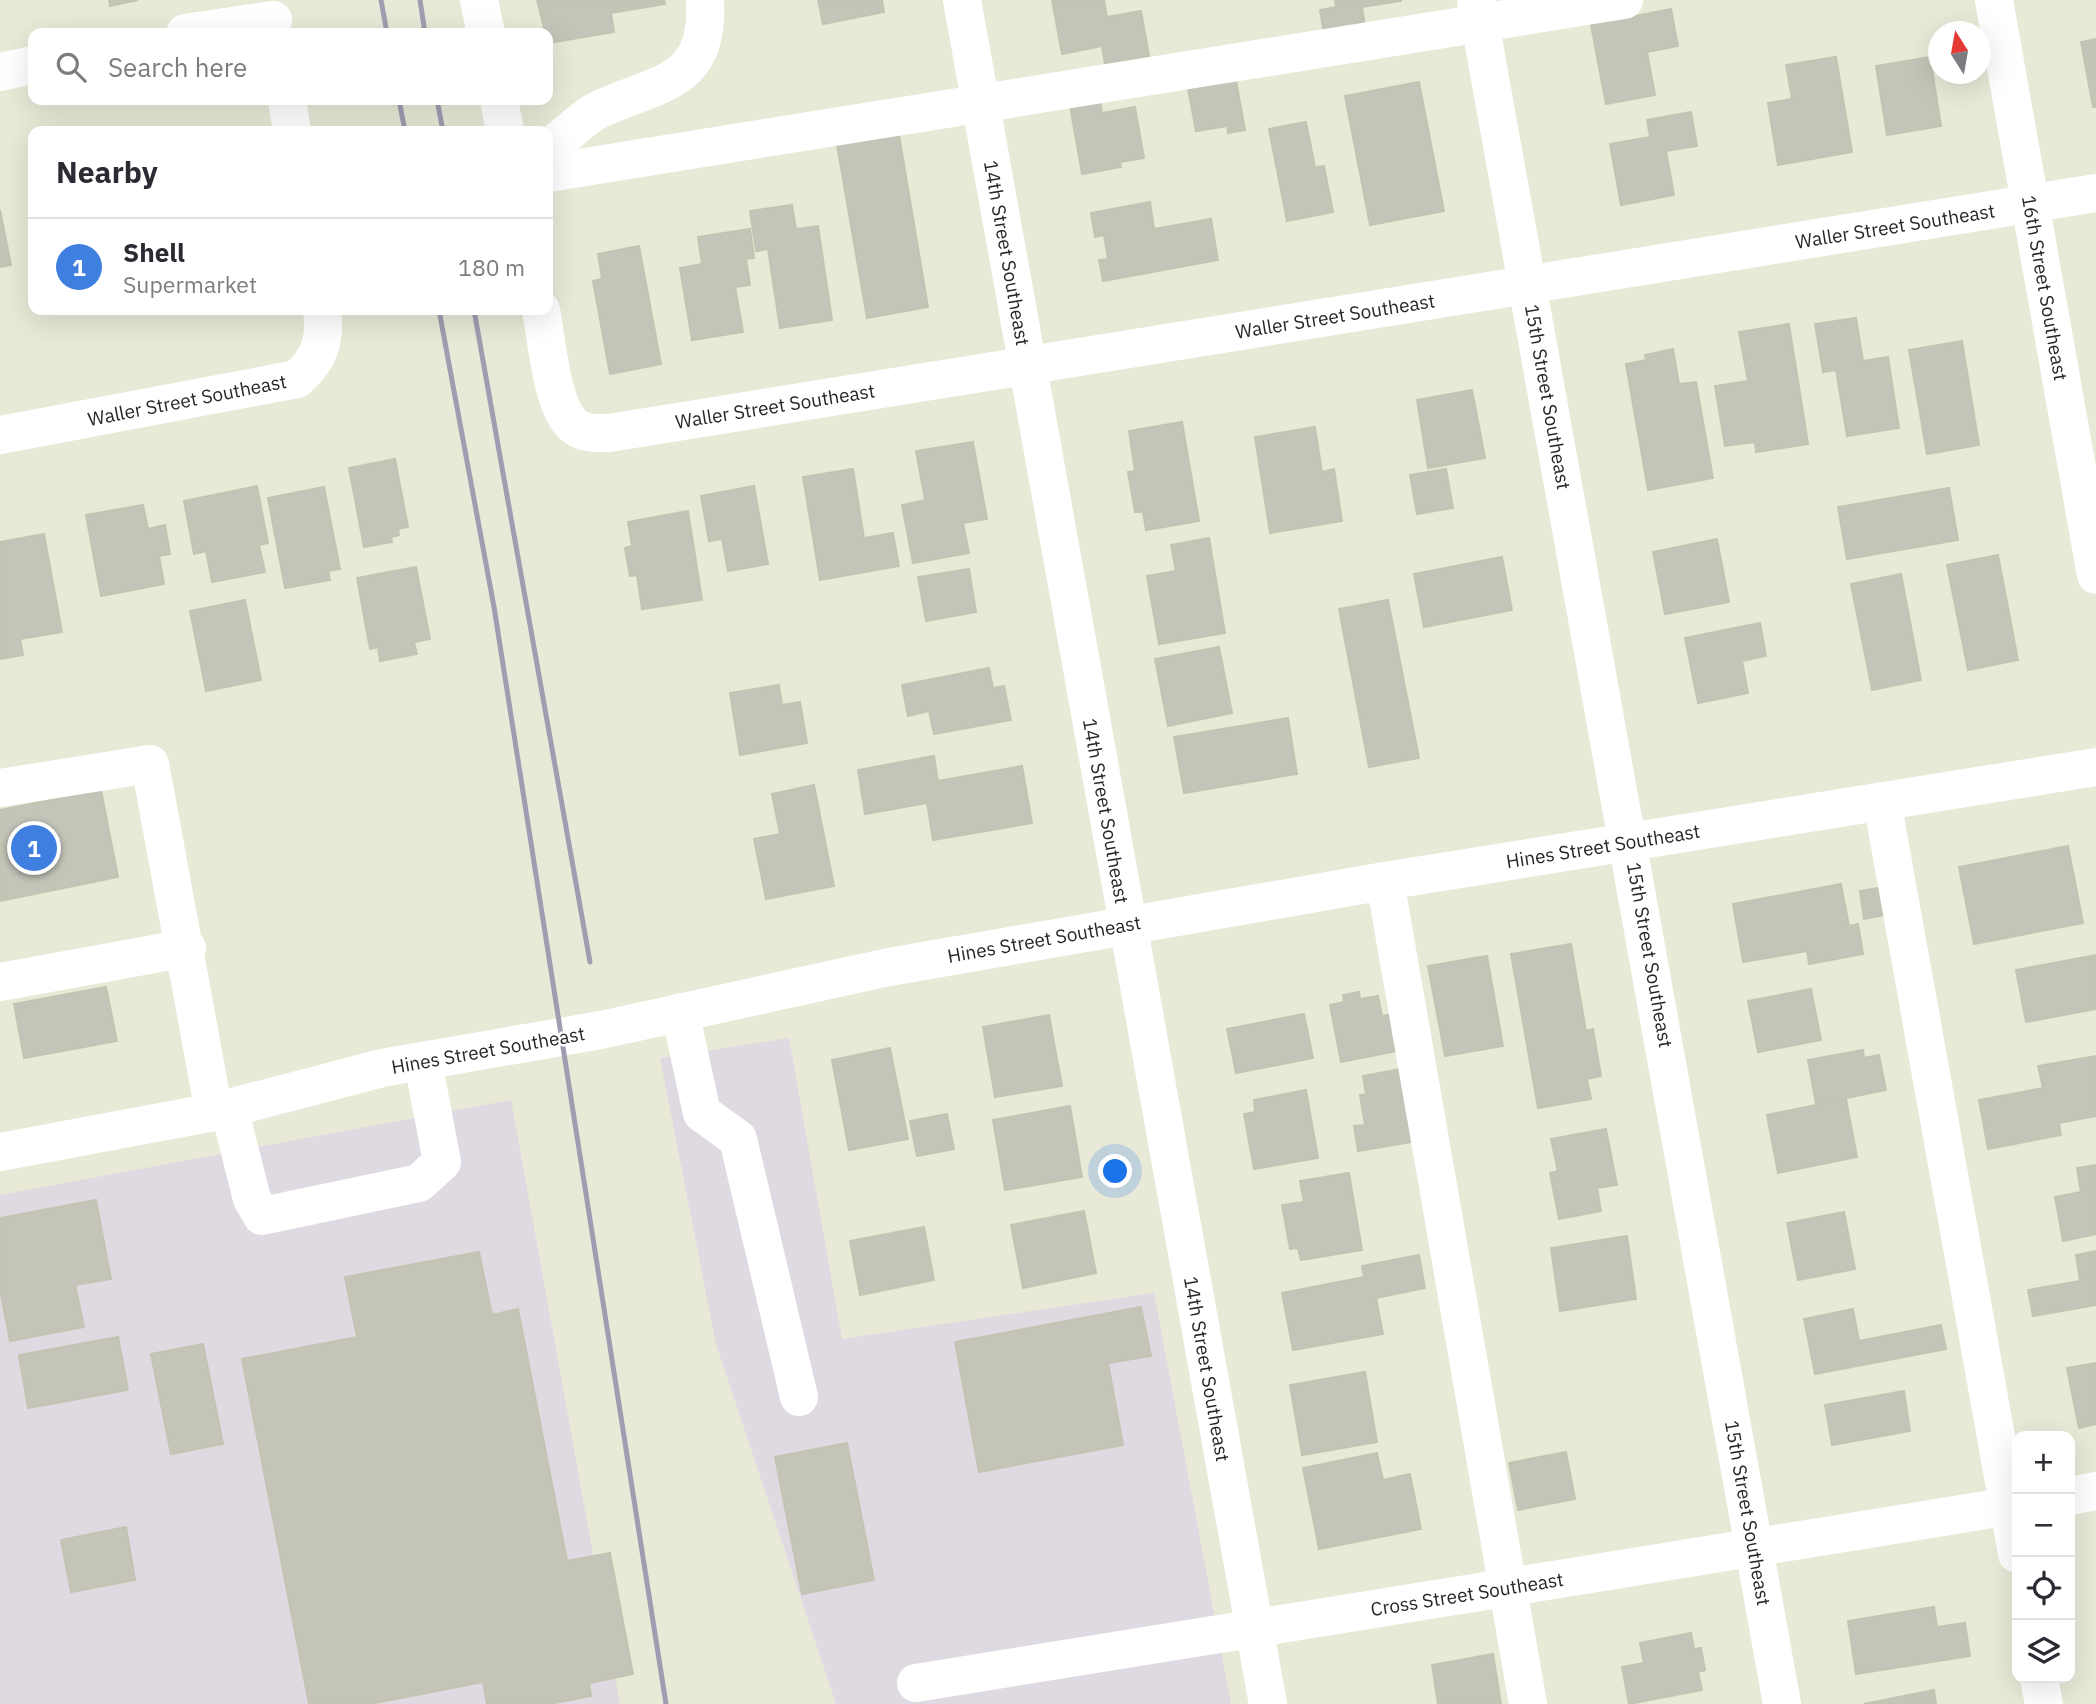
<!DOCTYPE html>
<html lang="en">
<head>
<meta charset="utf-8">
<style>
	body { margin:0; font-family:"IBM Plex Sans",sans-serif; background:#f2f2f3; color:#2b2b33 }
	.controls { position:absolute; right:21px; bottom:21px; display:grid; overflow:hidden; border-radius:14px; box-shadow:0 7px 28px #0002 }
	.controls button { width:63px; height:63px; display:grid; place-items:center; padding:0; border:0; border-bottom:2px solid #e1e1e2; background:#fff; color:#2b2b33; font:35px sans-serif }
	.compass { position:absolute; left:1928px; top:21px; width:63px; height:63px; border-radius:50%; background:#fff; box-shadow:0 7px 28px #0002; rotate:349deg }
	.you { position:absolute; left:1116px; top:1172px; width:24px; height:24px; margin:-18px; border:5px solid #fff; border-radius:50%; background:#1a73e8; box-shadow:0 0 0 10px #1a73e833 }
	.badge { display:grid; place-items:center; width:46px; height:46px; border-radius:50%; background:#2563eb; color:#fff; font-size:23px; font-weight:700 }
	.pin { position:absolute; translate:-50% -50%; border:4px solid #fff; box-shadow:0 2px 7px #0006 }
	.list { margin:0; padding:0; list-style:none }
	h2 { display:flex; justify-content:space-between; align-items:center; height:91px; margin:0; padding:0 28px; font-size:30px }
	h2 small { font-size:23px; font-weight:400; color:#7c7c81 }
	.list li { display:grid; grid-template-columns:46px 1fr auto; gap:21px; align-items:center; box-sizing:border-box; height:98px; padding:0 28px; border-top:2px solid #e1e1e2 }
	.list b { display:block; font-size:26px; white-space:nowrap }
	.list p { margin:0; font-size:23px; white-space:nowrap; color:#7c7c81 }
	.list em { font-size:23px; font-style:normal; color:#7c7c81 }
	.icon { flex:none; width:38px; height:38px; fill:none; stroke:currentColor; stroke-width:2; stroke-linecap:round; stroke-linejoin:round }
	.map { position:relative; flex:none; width:2096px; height:1704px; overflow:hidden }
	.search { position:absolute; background:#fff; box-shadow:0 7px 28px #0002; left:28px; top:28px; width:525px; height:77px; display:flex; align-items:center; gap:18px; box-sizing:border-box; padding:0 24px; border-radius:14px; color:#7c7c81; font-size:26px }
	.panel { position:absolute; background:#fff; box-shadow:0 7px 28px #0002; left:28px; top:126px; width:525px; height:189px; border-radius:14px }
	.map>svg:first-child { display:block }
	.industrial { fill:#dfd9e1 }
	.building { fill:#c4c4b8; stroke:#c3c4b2; stroke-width:2 }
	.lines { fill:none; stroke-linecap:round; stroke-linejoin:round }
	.minor { stroke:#fff; stroke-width:38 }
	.rail { stroke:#a19cb1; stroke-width:5 }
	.labels { text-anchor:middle; stroke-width:5; stroke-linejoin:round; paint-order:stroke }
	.street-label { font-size:19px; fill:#272727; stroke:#fff }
</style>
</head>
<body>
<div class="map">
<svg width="2096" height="1704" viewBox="0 0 2096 1704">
	<rect width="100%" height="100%" fill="#e9e9d8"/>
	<!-- industrial -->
	<g class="industrial">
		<polygon points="789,1038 842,1339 1154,1293 1231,1704 836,1704 716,1344 660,1058"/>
		<polygon points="511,1100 620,1704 0,1704 0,1195"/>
	</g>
	<!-- building -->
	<g class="building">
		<polygon points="109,0 138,0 110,6"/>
		<polygon points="537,0 664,0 665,4 611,13 614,32 548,43"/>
		<polygon points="818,0 882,0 884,12 823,24"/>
		<polygon points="1052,0 1104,0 1107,17 1141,11 1149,56 1105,64 1102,46 1062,54"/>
		<polygon points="1335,0 1401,0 1401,1 1362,7 1365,26 1324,34 1320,10 1336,7"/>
		<polygon points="1671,9 1678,46 1647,52 1655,95 1606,104 1591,25"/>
		<polygon points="2096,39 2096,107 2093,107 2081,42"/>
		<polygon points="1836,57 1852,152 1778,165 1768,103 1792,99 1786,65"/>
		<polygon points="1930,57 1941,126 1887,135 1876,66"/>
		<polygon points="1235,75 1245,130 1228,133 1227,126 1196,131 1187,83"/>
		<polygon points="1419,82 1444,211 1370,225 1345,96"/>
		<polygon points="1100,101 1102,113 1135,107 1144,158 1120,162 1121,167 1082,174 1070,106"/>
		<polygon points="1691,112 1697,146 1666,151 1674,195 1621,205 1610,144 1650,137 1647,120"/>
		<polygon points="1306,122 1315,167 1324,166 1333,212 1287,221 1269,129"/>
		<polygon points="898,129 928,307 867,318 836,139"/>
		<polygon points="1150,202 1154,229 1211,219 1218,260 1103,281 1099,260 1108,259 1104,235 1095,237 1091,213"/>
		<polygon points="792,205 796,229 818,226 832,320 780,328 768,249 756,251 750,211"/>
		<polygon points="0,210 11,265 0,267"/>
		<polygon points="750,229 754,258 746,259 750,285 735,287 743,332 692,340 680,268 702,264 698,237"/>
		<polygon points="639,246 661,364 610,374 593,281 602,279 598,254"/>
		<polygon points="1856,318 1863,361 1888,357 1899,428 1847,436 1836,370 1823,372 1815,324"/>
		<polygon points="1789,324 1808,444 1756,452 1755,442 1725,446 1715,386 1748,381 1739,332"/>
		<polygon points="1962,341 1979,445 1927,454 1909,350"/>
		<polygon points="1673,349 1679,384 1696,382 1713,478 1648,490 1626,364 1646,360 1645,355"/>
		<polygon points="1472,390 1485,458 1428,468 1417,400"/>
		<polygon points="1182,422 1199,521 1146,530 1143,512 1135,512 1128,472 1135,471 1129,431"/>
		<polygon points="1315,427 1322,472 1334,469 1342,521 1270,533 1255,437"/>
		<polygon points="973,442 987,519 963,523 969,553 913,563 902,505 925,500 916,451"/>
		<polygon points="395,459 408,527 398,529 399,535 391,537 392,542 364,547 349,468"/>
		<polygon points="853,469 864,538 893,533 899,566 820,580 803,477"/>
		<polygon points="1446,469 1453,508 1417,514 1410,475"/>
		<polygon points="257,486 268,543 259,545 265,572 212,582 206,551 194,554 184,501"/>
		<polygon points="754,486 768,564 728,571 722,539 709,541 701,496"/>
		<polygon points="324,487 340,569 328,571 330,580 285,588 268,498"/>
		<polygon points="1949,488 1958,540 1847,559 1838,507"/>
		<polygon points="143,505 148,529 165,525 170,554 159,556 164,584 101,596 86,515"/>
		<polygon points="688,511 702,600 642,609 637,575 630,576 625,548 632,546 628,522"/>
		<polygon points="44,534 62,632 20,639 23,655 0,659 0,542"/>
		<polygon points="1209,538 1225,633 1159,644 1147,576 1176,571 1171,545"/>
		<polygon points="1717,539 1729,602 1665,614 1653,552"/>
		<polygon points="1998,555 2018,660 1968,670 1947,565"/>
		<polygon points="1502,557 1512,610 1424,627 1414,574"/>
		<polygon points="416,567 430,639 414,642 417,654 380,661 378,647 370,649 357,578"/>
		<polygon points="969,569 976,612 926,621 918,577"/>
		<polygon points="1901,574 1921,680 1872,690 1851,584"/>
		<polygon points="245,600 261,680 206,691 190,611"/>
		<polygon points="1388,600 1419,758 1369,767 1339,609"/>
		<polygon points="1760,623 1766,656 1742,661 1748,693 1698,703 1685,638"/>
		<polygon points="1219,647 1232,713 1168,726 1155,659"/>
		<polygon points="989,668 993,688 1004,686 1011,720 934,734 929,711 908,716 902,685"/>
		<polygon points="779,685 782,705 800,702 807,743 740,755 730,693"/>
		<polygon points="1288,718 1297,774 1184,793 1174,737"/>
		<polygon points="934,756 938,781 1022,766 1032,823 933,840 927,803 865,814 858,770"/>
		<polygon points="814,785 834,886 766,899 754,839 780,834 772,794"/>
		<polygon points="101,790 118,877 0,901 0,810"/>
		<polygon points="2068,846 2083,923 1974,944 1959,867"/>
		<polygon points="1841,884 1849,926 1858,924 1863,954 1809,964 1807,951 1743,962 1733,904"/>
		<polygon points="1884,887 1889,914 1864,919 1860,891"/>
		<polygon points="1571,944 1586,1031 1593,1029 1601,1076 1587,1079 1591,1099 1538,1108 1511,954"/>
		<polygon points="2096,955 2096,1009 2026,1022 2016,970"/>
		<polygon points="1487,956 1503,1046 1445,1056 1428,966"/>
		<polygon points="106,987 117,1041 24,1058 14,1004"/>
		<polygon points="1811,989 1821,1040 1758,1052 1748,1001"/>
		<polygon points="1359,992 1360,999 1378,996 1382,1016 1400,1013 1407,1049 1341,1062 1330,1005 1344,1002 1343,995"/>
		<polygon points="1304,1014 1313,1058 1236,1073 1227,1029"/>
		<polygon points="1049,1015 1062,1086 995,1097 983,1027"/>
		<polygon points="890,1048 908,1139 849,1150 832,1060"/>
		<polygon points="1863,1050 1864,1058 1879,1055 1886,1090 1816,1104 1808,1060"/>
		<polygon points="2096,1056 2096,1116 2059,1123 2061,1135 1988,1149 1979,1100 2043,1088 2038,1066"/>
		<polygon points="1406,1068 1418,1141 1358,1151 1354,1126 1365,1125 1360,1095 1366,1094 1363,1076"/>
		<polygon points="1306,1090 1318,1158 1254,1169 1244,1114 1255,1112 1254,1100"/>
		<polygon points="1846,1099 1857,1157 1778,1173 1767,1115"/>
		<polygon points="1070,1106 1082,1177 1005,1190 993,1120"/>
		<polygon points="947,1114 954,1149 917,1156 910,1121"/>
		<polygon points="1606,1129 1617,1185 1597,1188 1601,1211 1559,1219 1550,1173 1558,1171 1551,1139"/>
		<polygon points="2096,1165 2096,1234 2063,1241 2055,1197 2081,1192 2077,1168"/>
		<polygon points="1349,1173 1362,1250 1301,1260 1298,1248 1290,1249 1282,1205 1304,1202 1300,1181"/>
		<polygon points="96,1200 111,1279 75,1285 84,1327 10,1341 0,1289 0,1218"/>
		<polygon points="1084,1211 1096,1273 1023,1288 1011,1225"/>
		<polygon points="1844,1212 1855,1269 1798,1280 1787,1223"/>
		<polygon points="924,1227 934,1280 860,1295 850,1241"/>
		<polygon points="1627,1236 1636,1299 1560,1311 1551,1248"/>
		<polygon points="2096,1251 2096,1305 2033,1316 2028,1290 2080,1281 2076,1255"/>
		<polygon points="479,1252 492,1315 518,1309 567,1561 610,1553 633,1674 589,1683 591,1696 550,1704 487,1704 483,1682 370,1704 309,1704 242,1359 357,1337 345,1277"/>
		<polygon points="1419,1255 1425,1288 1376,1298 1383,1334 1293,1350 1282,1293 1364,1277 1362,1266"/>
		<polygon points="1141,1307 1151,1356 1108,1363 1123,1445 979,1472 955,1342"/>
		<polygon points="1853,1309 1859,1341 1941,1325 1946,1349 1815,1374 1804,1319"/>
		<polygon points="118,1337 128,1390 28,1408 19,1355"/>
		<polygon points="203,1344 223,1444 171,1454 151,1354"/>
		<polygon points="2096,1363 2096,1424 2079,1428 2067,1368"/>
		<polygon points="1365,1372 1377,1442 1302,1455 1290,1385"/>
		<polygon points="1904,1391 1910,1431 1832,1445 1825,1405"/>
		<polygon points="847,1443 874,1580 802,1594 775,1457"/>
		<polygon points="1566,1452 1575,1499 1518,1510 1509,1463"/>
		<polygon points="1377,1453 1383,1480 1410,1474 1421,1529 1319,1549 1303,1468"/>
		<polygon points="126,1527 135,1580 71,1592 61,1540"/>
		<polygon points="1934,1607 1937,1627 1965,1623 1970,1656 1856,1674 1848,1621"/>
		<polygon points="1691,1633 1694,1649 1701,1648 1705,1670 1698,1672 1702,1690 1629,1704 1622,1667 1644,1663 1640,1643"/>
		<polygon points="1493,1654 1501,1704 1438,1704 1432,1665"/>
		<polygon points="1934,1690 1936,1704 1864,1704"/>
	</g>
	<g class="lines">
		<!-- minor -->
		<g class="minor">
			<polyline points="479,0 486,33"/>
			<polyline points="962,0 1268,1704"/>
			<polyline points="1476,0 1782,1704"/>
			<polyline points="1994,0 2096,575"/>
			<polyline points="185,33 273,20"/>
			<polyline points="0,72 33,65"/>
			<polyline points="287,100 292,131"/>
			<polyline points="499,100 505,131"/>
			<path d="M548,148C566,137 581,118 600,109C659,82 710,84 705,0"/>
			<polyline points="548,173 1624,0"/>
			<path d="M541,310C547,340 551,405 573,425C583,434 596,433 609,433L2096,193"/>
			<path d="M0,435L297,379C320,359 326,339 322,310"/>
			<polyline points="0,788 150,764 214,1112"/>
			<polyline points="1882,801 2017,1554"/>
			<polyline points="1385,881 1528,1704"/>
			<polyline points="0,982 187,948"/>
			<polyline points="680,1012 702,1113 738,1139 799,1397"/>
			<polyline points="229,1108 252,1199 262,1216 419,1183 442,1162 423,1062"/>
			<polyline points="0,1152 214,1112 382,1068 601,1030 889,967 1385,881 2096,767"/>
			<polyline points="2070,1496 2096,1491"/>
			<polyline points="2039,1678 2044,1704"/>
			<polyline points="916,1683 2017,1505"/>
		</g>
		<!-- rail -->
		<g class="rail">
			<polyline points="381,0 387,33"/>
			<polyline points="420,0 425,33"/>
			<polyline points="399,100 405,131"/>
			<polyline points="437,100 443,131"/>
			<polyline points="439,310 494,607 666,1704"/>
			<polyline points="474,310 590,962"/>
		</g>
	</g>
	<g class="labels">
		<!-- street labels -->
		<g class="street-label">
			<text transform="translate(1895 226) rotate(-9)" y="7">Waller Street Southeast</text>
			<text transform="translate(1007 253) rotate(80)" y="7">14th Street Southeast</text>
			<text transform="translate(2045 288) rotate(80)" y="7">16th Street Southeast</text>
			<text transform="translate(1335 316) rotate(-9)" y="7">Waller Street Southeast</text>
			<text transform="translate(1548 397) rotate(80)" y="7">15th Street Southeast</text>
			<text transform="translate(187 400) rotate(-11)" y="7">Waller Street Southeast</text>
			<text transform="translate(775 406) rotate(-9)" y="7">Waller Street Southeast</text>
			<text transform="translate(1106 811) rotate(80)" y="7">14th Street Southeast</text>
			<text transform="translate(1603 846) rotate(-9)" y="7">Hines Street Southeast</text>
			<text transform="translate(1044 939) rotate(-10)" y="7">Hines Street Southeast</text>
			<text transform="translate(1650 955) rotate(80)" y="7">15th Street Southeast</text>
			<text transform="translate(488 1050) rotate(-10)" y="7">Hines Street Southeast</text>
			<text transform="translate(1207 1369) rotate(80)" y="7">14th Street Southeast</text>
			<text transform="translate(1748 1513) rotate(80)" y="7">15th Street Southeast</text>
			<text transform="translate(1467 1594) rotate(-9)" y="7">Cross Street Southeast</text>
		</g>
	</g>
</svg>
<div class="controls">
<button>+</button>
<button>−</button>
<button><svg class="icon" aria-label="locate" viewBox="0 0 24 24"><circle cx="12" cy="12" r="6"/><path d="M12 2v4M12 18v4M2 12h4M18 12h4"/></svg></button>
<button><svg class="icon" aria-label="layers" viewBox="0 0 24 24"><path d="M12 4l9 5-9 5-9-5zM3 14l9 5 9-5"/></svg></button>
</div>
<svg class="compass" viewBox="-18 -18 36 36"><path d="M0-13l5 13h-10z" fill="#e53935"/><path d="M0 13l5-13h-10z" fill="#7c7c81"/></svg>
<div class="you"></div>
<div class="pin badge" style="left:34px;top:848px;background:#3f7fe0">1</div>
<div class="search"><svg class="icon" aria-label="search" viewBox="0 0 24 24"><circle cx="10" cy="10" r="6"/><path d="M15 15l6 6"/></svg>Search here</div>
<section class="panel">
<h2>Nearby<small></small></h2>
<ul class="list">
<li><span class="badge" style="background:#3f7fe0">1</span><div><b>Shell</b><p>Supermarket</p></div><em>180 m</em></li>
</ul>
</section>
</div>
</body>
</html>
